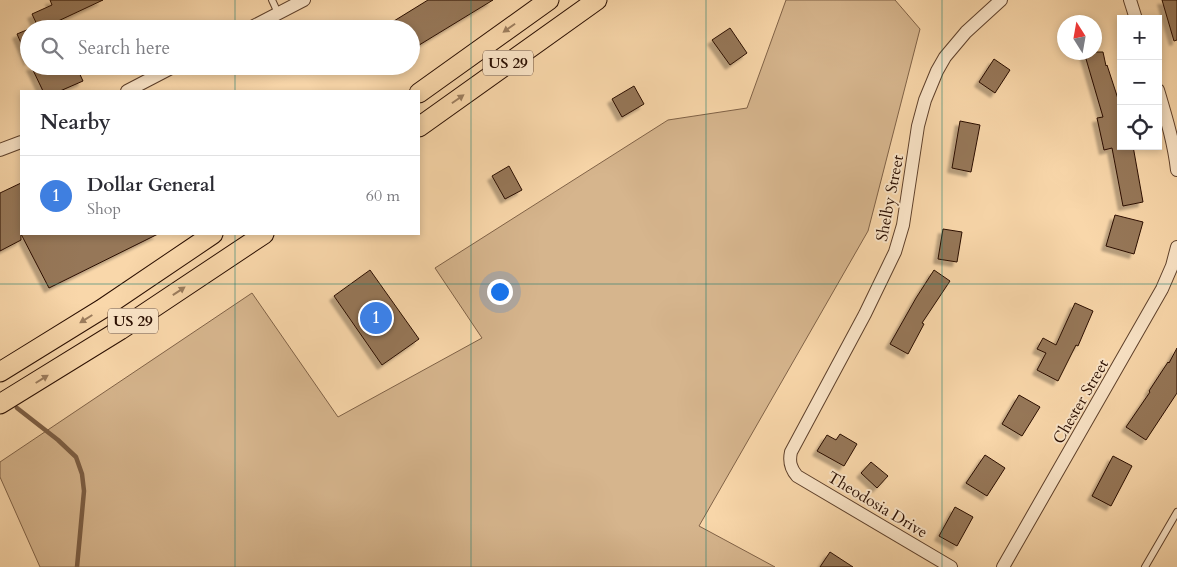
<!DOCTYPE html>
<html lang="en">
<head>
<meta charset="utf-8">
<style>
	body { margin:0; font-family:Cardo,serif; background:#f2f2f3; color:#2b2b33 }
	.controls { position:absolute; right:15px; top:15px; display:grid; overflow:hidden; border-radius:0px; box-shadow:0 2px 8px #0003 }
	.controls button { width:45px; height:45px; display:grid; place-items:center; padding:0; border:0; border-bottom:1px solid #e1e1e2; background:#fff; color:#2b2b33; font:25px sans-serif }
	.compass { position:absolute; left:1057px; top:15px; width:45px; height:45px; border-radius:50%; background:#fff; box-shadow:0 2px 8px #0003; rotate:349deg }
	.you { position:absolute; left:499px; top:291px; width:18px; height:18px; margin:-12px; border:4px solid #fff; border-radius:50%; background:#1a73e8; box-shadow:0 0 0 8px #1a73e833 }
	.badge { display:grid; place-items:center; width:32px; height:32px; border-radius:50%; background:#8f2418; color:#fff; font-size:16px; font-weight:700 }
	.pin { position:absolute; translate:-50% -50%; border:2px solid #fff; box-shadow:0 1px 5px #0006 }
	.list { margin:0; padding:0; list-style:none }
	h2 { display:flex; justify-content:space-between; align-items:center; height:65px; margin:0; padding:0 20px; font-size:21px }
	h2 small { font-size:16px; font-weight:400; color:#7c7c81 }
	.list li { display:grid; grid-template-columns:32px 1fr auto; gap:15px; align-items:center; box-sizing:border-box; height:80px; padding:0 20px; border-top:1px solid #e1e1e2 }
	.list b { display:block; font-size:19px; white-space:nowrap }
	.list p { margin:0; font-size:16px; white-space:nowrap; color:#7c7c81 }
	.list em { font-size:16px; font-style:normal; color:#7c7c81 }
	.icon { flex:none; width:28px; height:28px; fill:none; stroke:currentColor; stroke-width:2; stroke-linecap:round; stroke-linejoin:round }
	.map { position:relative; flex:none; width:1177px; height:567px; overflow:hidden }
	.search { position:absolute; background:#fff; box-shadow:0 2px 8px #0003; left:20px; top:20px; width:400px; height:55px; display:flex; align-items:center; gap:12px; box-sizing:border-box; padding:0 18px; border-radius:28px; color:#7c7c81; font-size:19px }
	.panel { position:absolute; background:#fff; box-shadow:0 2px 8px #0003; left:20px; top:90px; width:400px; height:145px; border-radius:0px }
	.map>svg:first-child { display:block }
	.green { fill:#d6b58d; stroke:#806247 }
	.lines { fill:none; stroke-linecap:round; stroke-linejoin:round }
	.stream { stroke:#7c5e44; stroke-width:4.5 }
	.building { fill:#967759; stroke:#2a0e01; filter:url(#shadow) }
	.lane-casing { stroke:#5e402b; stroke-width:8 }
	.street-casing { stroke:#5e402b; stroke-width:14 }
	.primary-casing { stroke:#2a0e01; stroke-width:21 }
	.lane { stroke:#fbe5c8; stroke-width:6 }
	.street { stroke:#fbe5c8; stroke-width:12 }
	.primary { stroke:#f9d7aa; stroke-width:19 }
	.oneway { fill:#9c7d5e }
	.grid { fill:none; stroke:#0f766e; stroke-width:1; stroke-opacity:0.55 }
	.labels { text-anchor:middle; stroke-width:4; stroke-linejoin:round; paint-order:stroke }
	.shield { fill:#fbe5c8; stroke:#694e3d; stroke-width:1 }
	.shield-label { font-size:15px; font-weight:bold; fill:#2a0e01 }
	.street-label { font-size:16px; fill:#2a0e01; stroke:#fbe5c8 }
</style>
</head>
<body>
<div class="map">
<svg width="1177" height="567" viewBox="0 0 1177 567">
	<defs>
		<filter id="shadow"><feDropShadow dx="-4.5" dy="4.5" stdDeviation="1" flood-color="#0004"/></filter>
	</defs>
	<rect width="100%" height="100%" fill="#f9d7aa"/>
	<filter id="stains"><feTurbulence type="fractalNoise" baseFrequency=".004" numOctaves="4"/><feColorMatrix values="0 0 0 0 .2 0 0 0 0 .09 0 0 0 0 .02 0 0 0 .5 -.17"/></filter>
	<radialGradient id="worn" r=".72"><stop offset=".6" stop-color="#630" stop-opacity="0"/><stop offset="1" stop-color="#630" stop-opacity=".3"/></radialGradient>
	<!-- green -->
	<polygon class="green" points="786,0 895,0 920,29 868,231 699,526 775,567 40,567 0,477 0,462 252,293 338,417 482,338 435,268 668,120 747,108"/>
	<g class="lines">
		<!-- stream -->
		<polyline class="stream" points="17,408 58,440 76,457 82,474 84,491 77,567"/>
	</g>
	<!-- building -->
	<g class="building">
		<polygon points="50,0 103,0 56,22 59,29 39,29 32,14 52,5"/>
		<polygon points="428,0 493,0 411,50 411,29 381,29"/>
		<polygon points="1162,0 1177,0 1177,40 1174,41"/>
		<polygon points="730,28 747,53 730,65 712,40"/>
		<polygon points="29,29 29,61 17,34"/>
		<polygon points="1084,52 1103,52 1106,66 1107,65 1121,108 1121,146 1133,146 1143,202 1123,206 1112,148 1104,150 1097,118 1103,117"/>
		<polygon points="994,59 1010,70 995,93 979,82"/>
		<polygon points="31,66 76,66 83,81 60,91 43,91"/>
		<polygon points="634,86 644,104 622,117 612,99"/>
		<polygon points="960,121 980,125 971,172 952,168"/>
		<polygon points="509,166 522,190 505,199 492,176"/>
		<polygon points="21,183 21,234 158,234 49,288 21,234 21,240 0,251 0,193"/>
		<polygon points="1115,215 1143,222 1134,254 1106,246"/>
		<polygon points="943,229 962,232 957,262 938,259"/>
		<polygon points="370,270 419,339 382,365 334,296"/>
		<polygon points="934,270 950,281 922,323 924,324 908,354 890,344 916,298"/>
		<polygon points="1075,303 1093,311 1078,346 1076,345 1058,381 1037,370 1046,353 1037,349 1043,338 1056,345"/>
		<polygon points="1177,348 1177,393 1146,440 1126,427 1150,392 1149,391 1168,362 1169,363"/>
		<polygon points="1019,395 1040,407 1022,436 1002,424"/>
		<polygon points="840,434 857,444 844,466 817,451 827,435 836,440"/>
		<polygon points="985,455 1005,468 987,496 966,483"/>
		<polygon points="1113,456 1132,466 1111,506 1092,496"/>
		<polygon points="871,462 888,476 877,488 861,473"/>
		<polygon points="955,507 973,517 957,546 939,536"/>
		<polygon points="830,552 853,567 820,567"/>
	</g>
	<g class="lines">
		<defs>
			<g id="lane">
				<polyline points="272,0 278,13"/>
				<polyline points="1145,567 1177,512"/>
			</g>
			<g id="street">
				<polyline points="1130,0 1136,19"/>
				<polyline points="248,29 304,0"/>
				<path d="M1158,90C1166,117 1174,143 1177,170"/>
				<polyline points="127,91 175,66"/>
				<polyline points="0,150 21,142"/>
				<path d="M951,567L797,476C790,468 789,461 791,452L865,314L895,252L903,225L918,126L925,100L937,71L945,57L966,32L1001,0"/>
				<polyline points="1003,567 1162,289 1172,266 1177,247"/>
			</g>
			<g id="primary">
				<polyline points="419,93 549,0"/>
				<polyline points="419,127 597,0"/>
				<polyline points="0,372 102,309 213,234"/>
				<polyline points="0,404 120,330 264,234"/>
			</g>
		</defs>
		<!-- lane casing -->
		<use href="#lane" class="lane-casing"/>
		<!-- street casing -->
		<use href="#street" class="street-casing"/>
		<!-- primary casing -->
		<use href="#primary" class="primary-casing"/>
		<!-- lane -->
		<use href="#lane" class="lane"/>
		<!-- street -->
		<use href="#street" class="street"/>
		<!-- primary -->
		<use href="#primary" class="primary"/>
	</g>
	<!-- one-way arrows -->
	<defs><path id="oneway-solid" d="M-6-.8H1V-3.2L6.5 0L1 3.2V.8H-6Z" transform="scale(1.25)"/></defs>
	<g class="oneway">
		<use href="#oneway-solid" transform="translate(509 28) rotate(145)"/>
		<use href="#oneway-solid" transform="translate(458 99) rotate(-35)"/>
		<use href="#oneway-solid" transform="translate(179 291) rotate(-34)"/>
		<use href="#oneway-solid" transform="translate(86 319) rotate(148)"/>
		<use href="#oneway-solid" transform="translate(42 379) rotate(-32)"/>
	</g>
	<!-- grid -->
	<path class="grid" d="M235,0V29M471,0V567M706,0V567M942,0V567M235,66V91M235,234V567M0,284H1177"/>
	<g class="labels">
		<!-- shield labels -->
		<g class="shield">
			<rect x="483" y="50.5" width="50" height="25" rx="4"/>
			<rect x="108" y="308.5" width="50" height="25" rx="4"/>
		</g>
		<g class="shield-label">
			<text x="508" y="68">US 29</text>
			<text x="133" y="326">US 29</text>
		</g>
		<!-- street labels -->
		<g class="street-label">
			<text transform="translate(889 198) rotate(-79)" y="6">Shelby Street</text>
			<text transform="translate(1080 401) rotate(-60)" y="6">Chester Street</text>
			<text transform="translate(878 504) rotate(31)" y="6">Theodosia Drive</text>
		</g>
	</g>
	<rect width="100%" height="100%" filter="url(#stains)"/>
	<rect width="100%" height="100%" fill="url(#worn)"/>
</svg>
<div class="controls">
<button>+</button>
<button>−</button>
<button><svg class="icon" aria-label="locate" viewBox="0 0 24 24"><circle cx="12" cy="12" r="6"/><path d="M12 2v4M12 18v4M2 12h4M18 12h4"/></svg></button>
</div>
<svg class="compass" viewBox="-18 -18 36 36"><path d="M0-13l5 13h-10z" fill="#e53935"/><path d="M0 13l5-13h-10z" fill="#7c7c81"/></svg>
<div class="you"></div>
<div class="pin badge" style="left:376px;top:318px;background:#3f7fe0">1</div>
<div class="search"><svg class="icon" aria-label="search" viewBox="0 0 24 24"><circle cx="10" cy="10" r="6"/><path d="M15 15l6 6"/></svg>Search here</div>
<section class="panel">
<h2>Nearby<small></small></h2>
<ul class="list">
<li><span class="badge" style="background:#3f7fe0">1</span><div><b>Dollar General</b><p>Shop</p></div><em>60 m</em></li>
</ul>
</section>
</div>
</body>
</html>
